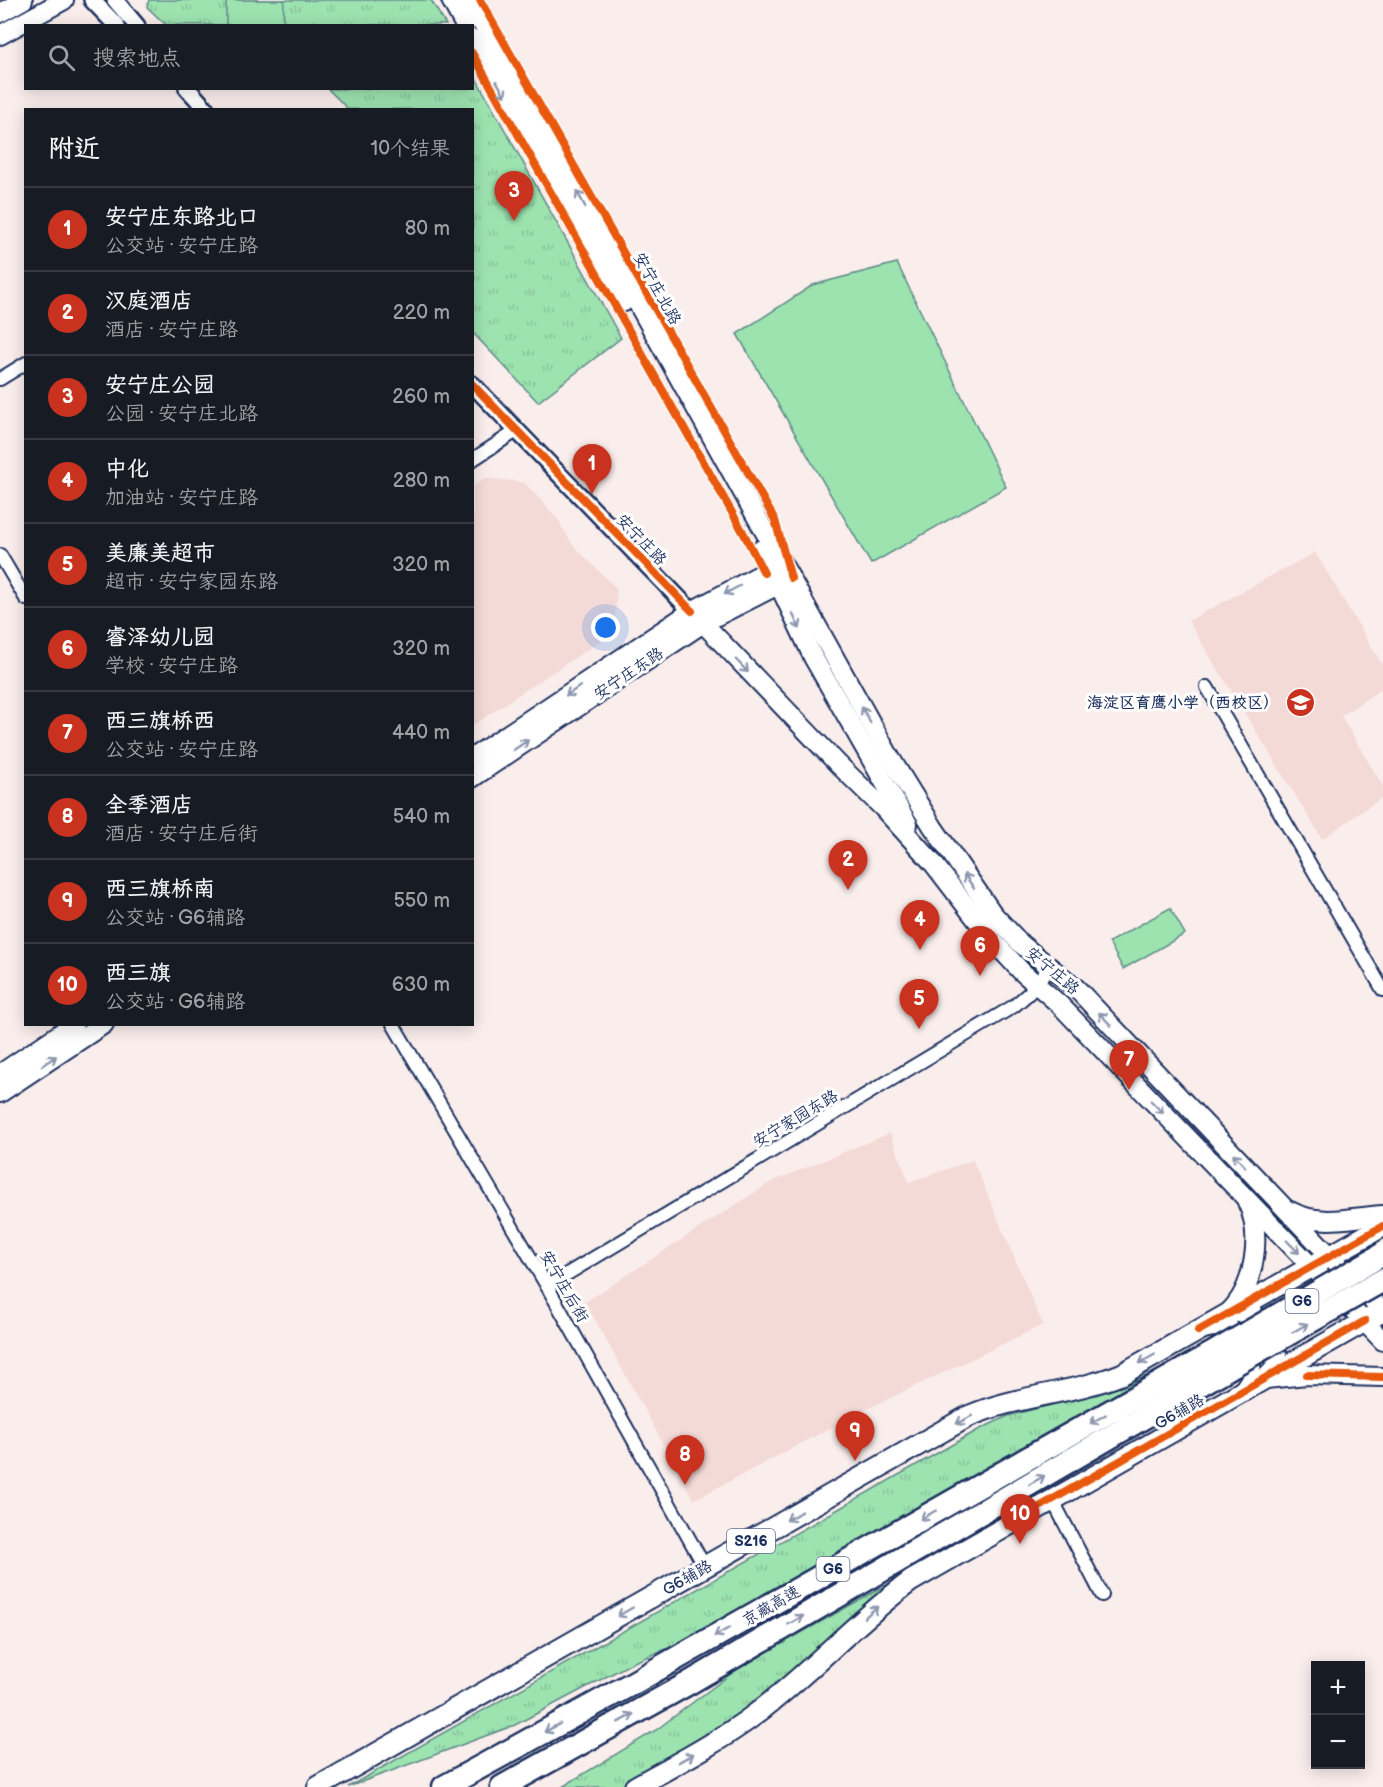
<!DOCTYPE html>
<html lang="zh">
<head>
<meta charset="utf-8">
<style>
	body { margin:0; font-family:"Balsamiq Sans","LXGW WenKai TC",sans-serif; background:#20242c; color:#f1f3f6 }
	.controls { position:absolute; right:18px; bottom:18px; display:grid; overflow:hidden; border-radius:0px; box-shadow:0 3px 15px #0003 }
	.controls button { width:54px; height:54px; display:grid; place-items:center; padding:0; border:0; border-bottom:2px solid #363941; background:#171b24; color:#f1f3f6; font:30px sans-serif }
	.you { position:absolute; left:606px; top:628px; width:21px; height:21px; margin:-15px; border:4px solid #fff; border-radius:50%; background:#1a73e8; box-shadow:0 0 0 9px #1a73e833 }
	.badge { display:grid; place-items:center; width:39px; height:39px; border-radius:50%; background:#c8321e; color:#fff; font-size:20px; font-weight:700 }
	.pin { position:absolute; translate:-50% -50px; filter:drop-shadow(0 2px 3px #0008) }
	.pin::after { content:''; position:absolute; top:32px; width:21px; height:18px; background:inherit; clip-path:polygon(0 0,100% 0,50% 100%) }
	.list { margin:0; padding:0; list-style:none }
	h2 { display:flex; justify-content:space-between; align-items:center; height:78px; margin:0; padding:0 24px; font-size:26px }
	h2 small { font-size:20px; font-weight:400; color:#9ea1a6 }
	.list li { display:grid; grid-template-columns:39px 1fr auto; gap:18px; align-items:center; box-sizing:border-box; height:84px; padding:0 24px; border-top:2px solid #363941 }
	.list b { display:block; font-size:22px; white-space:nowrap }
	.list p { margin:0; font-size:20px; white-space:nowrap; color:#9ea1a6 }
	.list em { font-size:20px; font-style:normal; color:#9ea1a6 }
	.icon { flex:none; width:33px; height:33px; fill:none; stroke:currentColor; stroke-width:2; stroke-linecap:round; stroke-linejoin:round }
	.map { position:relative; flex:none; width:1383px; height:1787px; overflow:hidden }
	.search { position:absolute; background:#171b24; box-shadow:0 3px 15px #0003; left:24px; top:24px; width:450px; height:66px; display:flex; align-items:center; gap:15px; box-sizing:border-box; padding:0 21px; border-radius:0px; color:#9ea1a6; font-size:22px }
	.panel { position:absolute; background:#171b24; box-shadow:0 3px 15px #0003; left:24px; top:108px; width:450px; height:918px; border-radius:0px }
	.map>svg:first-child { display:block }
	.built { fill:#f4dad6 }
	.grass { fill:url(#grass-tufts); stroke:#5c8987; stroke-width:1.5 }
	.pitch { fill:#9de3b0; stroke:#5c8987; stroke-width:1.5 }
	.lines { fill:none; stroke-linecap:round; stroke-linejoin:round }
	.minor-casing { stroke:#1b2f5e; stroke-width:16 }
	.tertiary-casing { stroke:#1b2f5e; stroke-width:20 }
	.secondary-casing { stroke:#1b2f5e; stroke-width:22 }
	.primary-casing { stroke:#1b2f5e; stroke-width:24 }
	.motorway-casing { stroke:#1b2f5e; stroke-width:27 }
	.minor { stroke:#fff; stroke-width:12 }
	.tertiary { stroke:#fff; stroke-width:15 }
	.secondary { stroke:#fff; stroke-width:18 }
	.primary { stroke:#fff; stroke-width:20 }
	.motorway { stroke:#fff; stroke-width:22 }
	.motorway-bridge-casing { stroke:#1b2f5e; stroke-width:27; stroke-linecap:butt }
	.motorway-bridge { stroke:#fff; stroke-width:22 }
	.cycleway-casing { stroke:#fff; stroke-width:11 }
	.cycleway { stroke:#e8590c; stroke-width:8 }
	.oneway { stroke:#8d97ae }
	.labels { text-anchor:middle; stroke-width:6; stroke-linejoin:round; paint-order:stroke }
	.shield { fill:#fff; stroke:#5f6d8e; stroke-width:1.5 }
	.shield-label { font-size:15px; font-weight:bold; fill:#1b2f5e }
	.street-label { font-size:16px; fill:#1b2f5e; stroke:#fff }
	.poi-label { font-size:16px; font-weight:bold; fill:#1b2f5e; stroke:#fff; text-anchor:end }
</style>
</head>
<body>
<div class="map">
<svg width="1383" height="1787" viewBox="0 0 1383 1787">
	<defs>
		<pattern id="grass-tufts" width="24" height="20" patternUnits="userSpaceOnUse" patternTransform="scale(1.5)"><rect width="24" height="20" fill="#9de3b0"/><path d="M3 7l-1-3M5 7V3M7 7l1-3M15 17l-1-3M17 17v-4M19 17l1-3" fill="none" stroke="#87c39a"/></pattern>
	</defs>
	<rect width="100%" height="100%" fill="#faeeec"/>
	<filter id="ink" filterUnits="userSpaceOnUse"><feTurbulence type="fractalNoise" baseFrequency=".0167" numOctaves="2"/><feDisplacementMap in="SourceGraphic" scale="12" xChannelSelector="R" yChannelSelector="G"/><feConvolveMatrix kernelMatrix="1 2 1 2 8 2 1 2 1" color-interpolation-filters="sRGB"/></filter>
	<g filter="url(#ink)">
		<!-- built -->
		<g class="built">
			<polygon points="485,478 524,482 557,518 573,545 617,589 614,632 473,725 473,487"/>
			<polygon points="1315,552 1383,666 1383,688 1341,716 1383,786 1383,797 1322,839 1188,621"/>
			<polygon points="890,1133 909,1182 973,1160 1043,1325 859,1413 694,1500 585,1302 771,1182"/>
		</g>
		<!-- grass -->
		<g class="grass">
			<polygon points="149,0 431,0 446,25 166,25 147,7"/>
			<polygon points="473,73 621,338 538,402 473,333 472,110 348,109 328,89 472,88"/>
			<polygon points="1155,1372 681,1643 634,1662 515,1725 348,1787 978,1430 1008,1416 1123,1386"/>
			<polygon points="895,1580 772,1694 724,1730 623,1787 562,1787 656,1730 739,1668"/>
		</g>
		<!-- pitch -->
		<g class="pitch">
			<polygon points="226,0 284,0 283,25 226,25"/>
			<polygon points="897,263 1006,487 871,564 737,334 813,285"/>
			<polygon points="1170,908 1185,934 1123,969 1109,942"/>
		</g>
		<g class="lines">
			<defs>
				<g id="minor">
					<polyline points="0,379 26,363"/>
					<polyline points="472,460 518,430"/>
					<polyline points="0,555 26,599"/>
					<polyline points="1207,687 1383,990"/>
					<polyline points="393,1024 547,1286 705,1567"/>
					<polyline points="547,1286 1014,1006 1029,993 1050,967"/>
					<polyline points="1052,1499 1102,1595"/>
				</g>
				<g id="tertiary">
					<polyline points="92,0 117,26"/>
					<polyline points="115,0 137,26"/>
					<polyline points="187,88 207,110"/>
					<polyline points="472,384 698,618"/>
				</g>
				<g id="secondary">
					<polyline points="451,0 465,26"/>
					<polyline points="469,0 891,759 933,827 993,914 1021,944 1076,988 1383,1312"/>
					<polyline points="0,13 23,0"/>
					<polyline points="0,35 64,0"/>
					<polyline points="472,39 624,302"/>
					<polyline points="762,549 813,657 908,824"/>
					<polyline points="703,623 839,765 883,808 933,863 993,941 1022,972 1059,1004 1383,1341"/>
					<polyline points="472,758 692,611 780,564"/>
					<polyline points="472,778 703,623 788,580"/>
					<polyline points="0,1074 74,1024"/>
					<polyline points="0,1093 104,1024"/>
					<path d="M1290,1211C1319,1227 1352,1217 1383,1215"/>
					<path d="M1228,1313C1255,1288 1263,1234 1247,1202"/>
					<path d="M1225,1316C1234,1312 1244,1311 1253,1314C1262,1318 1265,1324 1269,1332C1279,1348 1282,1365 1265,1378"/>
					<path d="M1203,1329C1211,1327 1219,1325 1227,1328C1236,1331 1239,1338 1244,1345C1253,1362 1257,1379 1239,1393"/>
					<polyline points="1265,1379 1307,1375 1383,1377"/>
				</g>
				<g id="primary">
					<path d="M318,1787L969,1416C1018,1395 1072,1394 1122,1374L1383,1226"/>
					<path d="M635,1787C676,1764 719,1742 757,1713C811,1672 856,1621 911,1581L1383,1311"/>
				</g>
				<g id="motorway">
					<polyline points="444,1787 633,1683 1222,1348"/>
					<polyline points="502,1787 689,1683 1230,1367"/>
				</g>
			</defs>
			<!-- minor casing -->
			<use href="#minor" class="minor-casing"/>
			<!-- tertiary casing -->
			<use href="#tertiary" class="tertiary-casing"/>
			<!-- secondary casing -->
			<use href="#secondary" class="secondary-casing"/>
			<!-- primary casing -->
			<use href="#primary" class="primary-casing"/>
			<!-- motorway casing -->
			<use href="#motorway" class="motorway-casing"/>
			<!-- minor -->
			<use href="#minor" class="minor"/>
			<!-- tertiary -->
			<use href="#tertiary" class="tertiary"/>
			<!-- secondary -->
			<use href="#secondary" class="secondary"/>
			<!-- primary -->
			<use href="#primary" class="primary"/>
			<!-- motorway -->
			<use href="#motorway" class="motorway"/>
			<defs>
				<g id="motorway-bridge">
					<polyline points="1222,1348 1383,1254"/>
					<polyline points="1230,1367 1383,1280"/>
				</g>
			</defs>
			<!-- motorway-bridge casing -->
			<use href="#motorway-bridge" class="motorway-bridge-casing"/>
			<!-- motorway-bridge -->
			<use href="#motorway-bridge" class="motorway-bridge"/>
			<defs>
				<g id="cycleway">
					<polyline points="480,0 775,520 791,578"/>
					<polyline points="472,53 743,532 764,573"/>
					<polyline points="472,384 692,611"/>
					<polyline points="1198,1331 1383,1226"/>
					<polyline points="1307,1375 1383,1377"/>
					<polyline points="1008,1525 1365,1321"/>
				</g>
			</defs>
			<!-- cycleway casing -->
			<use href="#cycleway" class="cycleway-casing"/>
			<!-- cycleway -->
			<use href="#cycleway" class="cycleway"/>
		</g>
		<!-- one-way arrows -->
		<defs><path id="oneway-shaft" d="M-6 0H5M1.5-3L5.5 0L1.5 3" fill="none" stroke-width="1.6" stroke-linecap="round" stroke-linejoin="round" transform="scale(1.5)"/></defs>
		<g class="oneway">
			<use href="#oneway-shaft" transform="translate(501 89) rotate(60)"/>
			<use href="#oneway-shaft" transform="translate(581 199) rotate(-119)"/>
			<use href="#oneway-shaft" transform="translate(732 590) rotate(152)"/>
			<use href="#oneway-shaft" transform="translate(796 621) rotate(65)"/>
			<use href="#oneway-shaft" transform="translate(742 666) rotate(46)"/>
			<use href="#oneway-shaft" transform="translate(573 691) rotate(146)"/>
			<use href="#oneway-shaft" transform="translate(866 715) rotate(-119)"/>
			<use href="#oneway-shaft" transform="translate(521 745) rotate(-34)"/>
			<use href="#oneway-shaft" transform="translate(969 881) rotate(-124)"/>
			<use href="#oneway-shaft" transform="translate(1105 1019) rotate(-133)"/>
			<use href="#oneway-shaft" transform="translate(49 1061) rotate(-34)"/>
			<use href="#oneway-shaft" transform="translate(1157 1107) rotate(46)"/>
			<use href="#oneway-shaft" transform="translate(1239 1160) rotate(-133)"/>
			<use href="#oneway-shaft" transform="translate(1293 1247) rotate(46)"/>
			<use href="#oneway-shaft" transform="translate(1300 1328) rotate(-30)"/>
			<use href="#oneway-shaft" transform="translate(1147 1359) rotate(150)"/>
			<use href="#oneway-shaft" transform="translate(1098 1419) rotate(150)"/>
			<use href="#oneway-shaft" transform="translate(964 1420) rotate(152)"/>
			<use href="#oneway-shaft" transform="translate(1037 1480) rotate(-30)"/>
			<use href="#oneway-shaft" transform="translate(928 1515) rotate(150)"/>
			<use href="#oneway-shaft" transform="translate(794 1516) rotate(150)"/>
			<use href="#oneway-shaft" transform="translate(625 1612) rotate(150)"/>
			<use href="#oneway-shaft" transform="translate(871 1612) rotate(-41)"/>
			<use href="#oneway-shaft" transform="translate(796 1620) rotate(-30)"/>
			<use href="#oneway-shaft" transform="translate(722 1632) rotate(150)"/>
			<use href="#oneway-shaft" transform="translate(626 1718) rotate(-29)"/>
			<use href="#oneway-shaft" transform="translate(552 1728) rotate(151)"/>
			<use href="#oneway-shaft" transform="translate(686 1758) rotate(-29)"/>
		</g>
	</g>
	<!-- icons -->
	<defs>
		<symbol id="school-disc" viewBox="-11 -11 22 22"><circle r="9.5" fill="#c8321e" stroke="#fff"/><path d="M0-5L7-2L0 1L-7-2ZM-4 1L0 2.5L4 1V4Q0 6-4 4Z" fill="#fff"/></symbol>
	</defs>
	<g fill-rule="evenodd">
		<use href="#school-disc" x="1284" y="686" width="33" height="33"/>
	</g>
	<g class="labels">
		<!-- shield labels -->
		<g class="shield">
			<rect x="1285.5" y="1289" width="33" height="24" rx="4.5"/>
			<rect x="727" y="1529" width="48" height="24" rx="4.5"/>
			<rect x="816.5" y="1557" width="33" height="24" rx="4.5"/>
		</g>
		<g class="shield-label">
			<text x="1302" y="1306">G6</text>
			<text x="751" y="1546">S216</text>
			<text x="833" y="1574">G6</text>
		</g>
		<!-- street labels -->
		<g class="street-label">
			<text transform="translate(658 288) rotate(61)" y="6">安宁庄北路</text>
			<text transform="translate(642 539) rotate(46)" y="6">安宁庄路</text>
			<text transform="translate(628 673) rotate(-34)" y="6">安宁庄东路</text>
			<text transform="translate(1053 970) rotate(40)" y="6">安宁庄路</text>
			<text transform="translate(795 1118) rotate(-31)" y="6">安宁家园东路</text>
			<text transform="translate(565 1286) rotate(60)" y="6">安宁庄后街</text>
			<text transform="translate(1179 1411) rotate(-30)" y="6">G6辅路</text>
			<text transform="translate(687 1577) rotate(-30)" y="6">G6辅路</text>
			<text transform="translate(771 1605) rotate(-30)" y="6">京藏高速</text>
		</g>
		<!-- poi labels -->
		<g class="poi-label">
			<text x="1279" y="708">海淀区育鹰小学（西校区）</text>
		</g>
	</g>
</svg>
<div class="controls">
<button>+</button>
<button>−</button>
</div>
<div class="you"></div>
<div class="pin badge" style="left:592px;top:494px">1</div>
<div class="pin badge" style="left:848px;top:890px">2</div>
<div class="pin badge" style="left:514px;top:221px">3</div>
<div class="pin badge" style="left:920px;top:950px">4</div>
<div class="pin badge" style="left:919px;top:1029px">5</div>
<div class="pin badge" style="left:980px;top:976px">6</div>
<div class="pin badge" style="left:1129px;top:1090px">7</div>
<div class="pin badge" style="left:685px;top:1485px">8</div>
<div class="pin badge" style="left:855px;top:1461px">9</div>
<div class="pin badge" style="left:1020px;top:1544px">10</div>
<div class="search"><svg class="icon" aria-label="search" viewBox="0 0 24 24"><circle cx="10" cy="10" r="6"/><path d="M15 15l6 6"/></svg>搜索地点</div>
<section class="panel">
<h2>附近<small>10个结果</small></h2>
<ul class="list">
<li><span class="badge">1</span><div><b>安宁庄东路北口</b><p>公交站 · 安宁庄路</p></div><em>80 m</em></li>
<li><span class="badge">2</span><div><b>汉庭酒店</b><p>酒店 · 安宁庄路</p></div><em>220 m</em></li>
<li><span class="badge">3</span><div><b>安宁庄公园</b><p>公园 · 安宁庄北路</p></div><em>260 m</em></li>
<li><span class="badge">4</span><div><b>中化</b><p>加油站 · 安宁庄路</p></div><em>280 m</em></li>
<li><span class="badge">5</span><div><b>美廉美超市</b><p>超市 · 安宁家园东路</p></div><em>320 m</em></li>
<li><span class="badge">6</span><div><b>睿泽幼儿园</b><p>学校 · 安宁庄路</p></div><em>320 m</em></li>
<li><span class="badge">7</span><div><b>西三旗桥西</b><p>公交站 · 安宁庄路</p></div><em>440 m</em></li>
<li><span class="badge">8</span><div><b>全季酒店</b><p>酒店 · 安宁庄后街</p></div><em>540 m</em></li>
<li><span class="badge">9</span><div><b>西三旗桥南</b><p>公交站 · G6辅路</p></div><em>550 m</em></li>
<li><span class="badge">10</span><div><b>西三旗</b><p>公交站 · G6辅路</p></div><em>630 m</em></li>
</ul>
</section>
</div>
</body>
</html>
